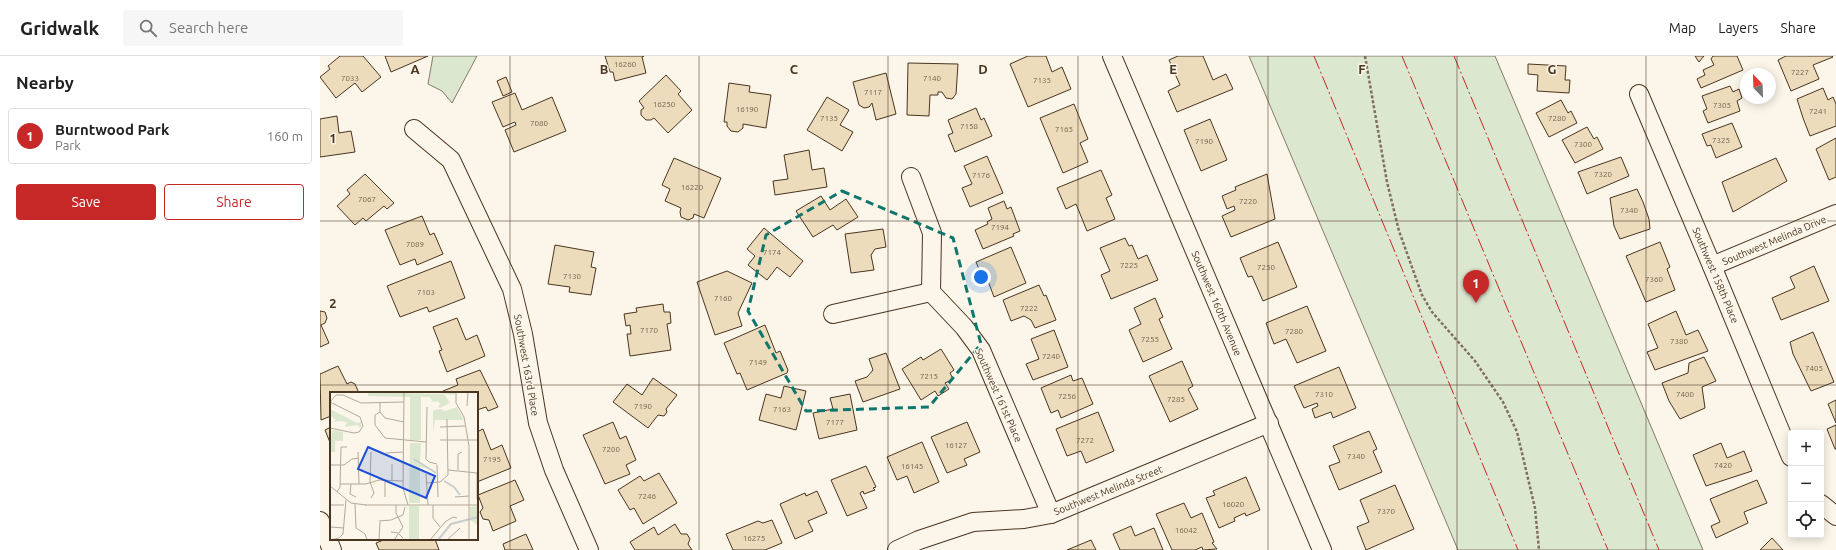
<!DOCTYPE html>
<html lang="en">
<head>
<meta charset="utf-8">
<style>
	body { margin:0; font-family:Ubuntu,sans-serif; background:#f6f6f6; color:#222 }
	.controls { position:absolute; right:12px; bottom:12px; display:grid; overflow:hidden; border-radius:4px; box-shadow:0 2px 10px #0003 }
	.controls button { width:36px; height:36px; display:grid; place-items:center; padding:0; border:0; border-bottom:1px solid #e0e0e0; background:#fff; color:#222; font:20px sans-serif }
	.compass { position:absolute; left:1420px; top:12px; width:36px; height:36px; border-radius:50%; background:#fff; box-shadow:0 2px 10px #0003; rotate:337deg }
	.you { position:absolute; left:661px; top:221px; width:14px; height:14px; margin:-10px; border:3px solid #fff; border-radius:50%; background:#1a73e8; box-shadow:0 0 0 6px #1a73e833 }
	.badge { display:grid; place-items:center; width:26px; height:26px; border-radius:50%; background:#c62828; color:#fff; font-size:13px; font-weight:700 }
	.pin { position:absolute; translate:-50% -33px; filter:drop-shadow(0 1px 2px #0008) }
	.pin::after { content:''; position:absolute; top:21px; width:14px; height:12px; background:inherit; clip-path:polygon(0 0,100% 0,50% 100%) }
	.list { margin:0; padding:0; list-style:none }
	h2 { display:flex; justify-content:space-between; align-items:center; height:52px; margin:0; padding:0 16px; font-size:17px }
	h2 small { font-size:13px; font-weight:400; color:#767676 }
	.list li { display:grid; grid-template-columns:26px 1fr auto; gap:12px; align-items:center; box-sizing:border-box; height:56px; margin:0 8px 8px; padding:0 8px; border:1px solid #e0e0e0; border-radius:4px }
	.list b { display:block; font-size:15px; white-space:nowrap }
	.list p { margin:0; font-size:13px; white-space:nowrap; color:#767676 }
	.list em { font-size:13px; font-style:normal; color:#767676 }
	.actions { display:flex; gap:8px; padding:12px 16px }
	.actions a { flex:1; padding:9px 0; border:1px solid #c62828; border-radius:4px; text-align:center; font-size:14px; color:#c62828 }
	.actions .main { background:#c62828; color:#fff }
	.icon { flex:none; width:22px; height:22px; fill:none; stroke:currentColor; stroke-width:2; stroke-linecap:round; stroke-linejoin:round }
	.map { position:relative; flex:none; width:1516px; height:494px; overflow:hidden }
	header { display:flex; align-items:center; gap:24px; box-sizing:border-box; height:56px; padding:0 20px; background:#fff; border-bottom:1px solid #e0e0e0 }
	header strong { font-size:19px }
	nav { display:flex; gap:22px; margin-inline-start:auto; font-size:14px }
	.search { width:280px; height:36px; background:#f6f6f6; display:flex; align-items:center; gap:10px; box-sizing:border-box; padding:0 14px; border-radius:4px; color:#767676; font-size:15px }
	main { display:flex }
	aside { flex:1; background:#fff }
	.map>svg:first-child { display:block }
	.green { fill:#dce7d0; stroke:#887966 }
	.building { fill:#ecdcbc; stroke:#4a3520 }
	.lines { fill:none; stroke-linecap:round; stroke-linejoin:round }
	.street-casing { stroke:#4a3520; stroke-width:20 }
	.path { stroke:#7f6f5c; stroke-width:2.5; stroke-dasharray:3 2; stroke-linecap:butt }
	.street { stroke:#fbf6e9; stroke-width:18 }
	.power { stroke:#c62828; stroke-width:1; stroke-dasharray:14 3 2 3; stroke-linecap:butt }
	.marked { fill:none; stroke:#0f766e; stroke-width:3; stroke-dasharray:8 5; stroke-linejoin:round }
	.grid { fill:none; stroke:#4a3520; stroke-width:1; stroke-opacity:0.55 }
	.labels { text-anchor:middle; stroke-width:3; stroke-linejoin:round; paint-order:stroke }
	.number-label { font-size:8px; fill:#725f47 }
	.street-label { font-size:10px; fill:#4a3520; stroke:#fbf6e9 }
	.inset-river { fill:none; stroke:#c9cecd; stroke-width:2 }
	.inset-road { fill:none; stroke:#b4a999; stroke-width:1 }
	.view { fill:#1d4ed8; fill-opacity:0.15; stroke:#1d4ed8; stroke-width:2 }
	.inset-edge { fill:none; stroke:#4a3520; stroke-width:2 }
	.grid-label { font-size:13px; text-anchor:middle; font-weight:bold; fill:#4a3520; stroke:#fbf6e9; stroke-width:3; stroke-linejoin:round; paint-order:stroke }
</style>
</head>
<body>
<header>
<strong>Gridwalk</strong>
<div class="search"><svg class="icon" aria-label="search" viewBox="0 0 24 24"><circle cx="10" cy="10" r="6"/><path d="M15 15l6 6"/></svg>Search here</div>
<nav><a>Map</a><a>Layers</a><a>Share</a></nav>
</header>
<main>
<aside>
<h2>Nearby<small></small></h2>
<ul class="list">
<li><span class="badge">1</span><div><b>Burntwood Park</b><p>Park</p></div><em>160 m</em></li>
</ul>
<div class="actions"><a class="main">Save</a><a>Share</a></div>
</aside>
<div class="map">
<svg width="1516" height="494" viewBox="0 0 1516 494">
	<rect width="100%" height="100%" fill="#fbf6e9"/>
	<!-- green -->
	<g class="green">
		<polygon points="113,0 157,0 132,47 122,35 108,28"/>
		<polygon points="929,0 1175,0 1383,494 1138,494"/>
	</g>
	<!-- building -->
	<g class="building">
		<polygon points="20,0 43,0 61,21 42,36 35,27 16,42 0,21 10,13 8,10"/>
		<polygon points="65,0 108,0 71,16"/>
		<polygon points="285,0 324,0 322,1 326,17 295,25 293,16 290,16"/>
		<polygon points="708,0 726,0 732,16 742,11 751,33 708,51 690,8"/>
		<polygon points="858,0 883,0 893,24 906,18 913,33 857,56 848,35 860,29 849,4"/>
		<polygon points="1375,0 1384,0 1379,6"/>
		<polygon points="1393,0 1417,0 1423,14 1381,32 1377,23 1385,19 1383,14 1394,9 1391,3"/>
		<polygon points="1466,0 1512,0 1513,1 1493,9 1499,23 1471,35 1458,4"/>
		<polygon points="588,7 638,8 636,38 632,43 626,42 622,36 618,36 618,39 610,39 609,60 587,59"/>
		<polygon points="1208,8 1246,10 1245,24 1250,24 1249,37 1217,35 1218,19 1208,18"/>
		<polygon points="566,17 576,58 556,64 552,47 549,51 544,52 539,49 533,26"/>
		<polygon points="346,19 361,35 358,38 372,54 348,77 334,62 331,64 326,64 321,59 321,54 324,52 319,45"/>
		<polygon points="186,21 192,36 183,40 177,25"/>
		<polygon points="409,27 430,30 429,36 451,39 446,72 423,68 423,72 418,76 411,75 407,70 407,66 404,66"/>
		<polygon points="1410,30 1413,36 1419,33 1422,42 1417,45 1420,55 1388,67 1383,55 1387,53 1382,40"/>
		<polygon points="1503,32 1508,44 1513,41 1516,48 1516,70 1490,80 1483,62 1477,43"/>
		<polygon points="195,37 202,54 232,41 246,75 194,96 185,74 196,69 195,66 183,71 172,46"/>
		<polygon points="507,41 529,54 520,69 533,76 522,95 487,74"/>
		<polygon points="1241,44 1248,57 1251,55 1257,67 1229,81 1216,57"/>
		<polygon points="754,48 768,83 760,87 768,106 743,117 720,62"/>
		<polygon points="656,52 661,64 664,62 672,80 635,96 628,79 633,77 628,64"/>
		<polygon points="17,60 19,77 31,75 35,96 0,101 0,63"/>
		<polygon points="890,63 907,104 881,115 864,74"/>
		<polygon points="1412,67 1422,91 1396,102 1391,89 1387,90 1382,78"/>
		<polygon points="1267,71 1274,83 1277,81 1283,93 1255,107 1242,84"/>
		<polygon points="1516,82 1516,121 1509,124 1496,93"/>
		<polygon points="489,94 492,114 504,112 507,131 455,139 453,125 468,123 464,99"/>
		<polygon points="667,100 683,137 650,151 642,132 652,128 644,110"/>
		<polygon points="1301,101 1309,120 1267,138 1258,116"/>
		<polygon points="354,102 401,122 384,162 374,158 373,162 368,164 361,161 360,156 361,152 345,145 350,133 342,129"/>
		<polygon points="1456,102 1467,125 1413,156 1402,126"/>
		<polygon points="781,114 792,139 786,142 795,163 767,175 756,148 746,153 737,132"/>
		<polygon points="45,118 74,147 67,153 64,150 46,165 43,162 35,169 17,150 30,138 27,134"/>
		<polygon points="947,118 955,163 911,181 902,160 915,154 914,150 907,153 902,140 916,134 915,131"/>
		<polygon points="1317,133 1323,146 1329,163 1330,173 1300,183 1294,170 1290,142"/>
		<polygon points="501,140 510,154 526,143 538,161 517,174 513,169 493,181 476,155"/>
		<polygon points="684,145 687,153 691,151 700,175 693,178 694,180 663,193 655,174 668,168 667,166 672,163 668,152"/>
		<polygon points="102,160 110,179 114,177 123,198 97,209 95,203 80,209 65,174"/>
		<polygon points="444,172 483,205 470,221 457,211 447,224 428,209 435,200 427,193"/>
		<polygon points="563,173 566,191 555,193 551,199 554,214 531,217 525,178"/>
		<polygon points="805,182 809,190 812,189 818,203 827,199 838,224 791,243 781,219 790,215 780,192"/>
		<polygon points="958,186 977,231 943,245 932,220 928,221 920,202"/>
		<polygon points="1340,186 1350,211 1347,213 1355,234 1326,246 1306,200"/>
		<polygon points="235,189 274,196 271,211 276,212 271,239 249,236 250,231 228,228"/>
		<polygon points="691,191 706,227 674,241 668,225 664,226 656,206"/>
		<polygon points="131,205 145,242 109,256 107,251 80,261 67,230"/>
		<polygon points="1494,210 1509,245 1461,264 1452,242 1475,232 1470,221"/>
		<polygon points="407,215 432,227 418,257 422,270 395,279 377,226"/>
		<polygon points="719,229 724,240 726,239 736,264 715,272 711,264 704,260 691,265 683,244"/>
		<polygon points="835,242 843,261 839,263 852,293 823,306 809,274 821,268 814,252"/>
		<polygon points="343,248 344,256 350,256 351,267 347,268 351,294 310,300 307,278 311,278 310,269 306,270 304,258 317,256 316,252"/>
		<polygon points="987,250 1006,295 977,307 966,283 954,288 946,267"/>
		<polygon points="0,255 5,256 7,262 5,267 1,269 9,287 0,291"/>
		<polygon points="1356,255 1366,279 1378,274 1388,295 1335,314 1327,296 1338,292 1328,268"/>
		<polygon points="137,262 146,284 157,279 165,300 127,316 119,295 122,294 113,271"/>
		<polygon points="445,269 456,297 460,295 468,314 467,317 427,334 420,317 417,318 404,287"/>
		<polygon points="734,274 748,311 713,324 706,308 719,303 711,283"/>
		<polygon points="1493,276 1514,326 1491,335 1473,298 1470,286"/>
		<polygon points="621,293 634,314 630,317 633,323 625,327 629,333 618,340 615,335 601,344 582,313 601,301 603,304"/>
		<polygon points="566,297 580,333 543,346 535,325 547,321 553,314 549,303"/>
		<polygon points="1384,301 1396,325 1382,331 1385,352 1360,363 1349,345 1342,327 1368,317 1369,307"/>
		<polygon points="862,305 873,330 868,333 878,353 850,366 829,320"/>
		<polygon points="18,310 27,328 31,326 35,328 38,335 38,337 11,337 11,360 1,364 0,318"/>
		<polygon points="1019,311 1036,352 1013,362 1011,356 995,362 992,353 998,350 997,347 984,352 974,330"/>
		<polygon points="160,314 178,351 168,355 166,351 157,354 157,337 124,337 123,335 138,329 136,323"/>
		<polygon points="751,319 753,325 762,322 773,348 741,362 738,354 731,357 721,332"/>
		<polygon points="333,322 357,339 346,353 347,356 344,360 338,359 328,372 293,346 307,328 322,339"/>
		<polygon points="464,330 486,335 476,374 439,364 446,338 461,342"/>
		<polygon points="530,338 537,374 499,383 493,357 513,353 510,342"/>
		<polygon points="1516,344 1516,367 1508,348"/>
		<polygon points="778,356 794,395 766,407 761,395 747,400 736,373"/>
		<polygon points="293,366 300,383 306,380 316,404 306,409 310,418 285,428 263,379"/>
		<polygon points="647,366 660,396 644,403 647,409 627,417 611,381"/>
		<polygon points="1516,369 1516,393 1515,393 1507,373"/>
		<polygon points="11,371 11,389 5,374"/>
		<polygon points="163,373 171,394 182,389 191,412 157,426 157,376"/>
		<polygon points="1049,375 1057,393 1053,395 1062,416 1019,434 1009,410 1020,406 1013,390"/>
		<polygon points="602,386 619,426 594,437 587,420 577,424 567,401"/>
		<polygon points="1401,387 1407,402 1424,395 1432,415 1386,430 1373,399"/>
		<polygon points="546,410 556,431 553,432 555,434 544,438 543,435 540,437 547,452 527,460 511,424"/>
		<polygon points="339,417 357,447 323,468 314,452 310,454 298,434 320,420 324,425"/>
		<polygon points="926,421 940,454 926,460 925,457 914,462 915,465 899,472 886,442 895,439 893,435"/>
		<polygon points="195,424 204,444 190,450 196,465 173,475 169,464 163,463 160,456 163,452 158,439"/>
		<polygon points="1437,424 1447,447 1424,456 1428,467 1396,482 1391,470 1400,466 1390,443"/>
		<polygon points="1075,429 1094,473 1046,494 1037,471 1049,466 1040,444"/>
		<polygon points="497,435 507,457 488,465 493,475 475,483 460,448 485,437 486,440"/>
		<polygon points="864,447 871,462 882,457 894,486 892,487 897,493 883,494 882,491 875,494 852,494 836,458"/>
		<polygon points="452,464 462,487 445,494 413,494 406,478 438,465 443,467"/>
		<polygon points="355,468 361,478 367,478 370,483 368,488 372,494 315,494 310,486 334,471 338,479"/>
		<polygon points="811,470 815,480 834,472 843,494 800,494 793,478"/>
		<polygon points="206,478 213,494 185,494 183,488"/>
		<polygon points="1452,482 1463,494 1440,494"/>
		<polygon points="66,483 115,483 119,494 59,494 56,487"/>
		<polygon points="771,484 776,494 747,494"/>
	</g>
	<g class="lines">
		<defs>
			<g id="street">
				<polyline points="792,0 1002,494"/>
				<polyline points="1319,38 1392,210 1471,401"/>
				<polyline points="94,73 131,104 192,233 203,278 218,367 234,414 269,494"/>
				<polyline points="591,121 612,177 611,236"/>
				<polyline points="1392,210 1516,158"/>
				<polyline points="611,236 644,271 661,294 731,458"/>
				<polyline points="513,258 611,236"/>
				<polyline points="1501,448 1516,460"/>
				<polyline points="0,465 12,494"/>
				<polyline points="577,494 599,484 653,466 704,463 731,458 949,367"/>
			</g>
		</defs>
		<!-- street casing -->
		<use href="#street" class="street-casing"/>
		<!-- path -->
		<polyline class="path" points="1045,0 1067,126 1079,175 1102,239 1112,256 1155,305 1183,346 1197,376 1215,452 1219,494"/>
		<!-- street -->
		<use href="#street" class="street"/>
		<!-- power -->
		<g class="power">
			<polyline points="994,0 1198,494"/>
			<polyline points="1082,0 1288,494"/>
			<polyline points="1134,0 1339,494"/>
		</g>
	</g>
	<!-- marked area -->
	<path class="marked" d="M522,135L633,182L661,288L609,351L486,355L428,255L446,179Z"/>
	<!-- grid -->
	<path class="grid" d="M190,0V494M379,0V494M568,0V494M758,0V494M948,0V494M1137,0V494M1326,0V494M0,165H1516M0,329H1516"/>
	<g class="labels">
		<!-- number labels -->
		<g class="number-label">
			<text x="305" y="11">16260</text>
			<text x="1480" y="19">7227</text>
			<text x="30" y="25">7033</text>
			<text x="612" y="25">7140</text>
			<text x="722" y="27">7135</text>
			<text x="553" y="39">7117</text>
			<text x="344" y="51">16250</text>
			<text x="1402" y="52">7305</text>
			<text x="427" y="56">16190</text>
			<text x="1498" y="58">7241</text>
			<text x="509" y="65">7135</text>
			<text x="1237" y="65">7280</text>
			<text x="219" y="70">7080</text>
			<text x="649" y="73">7158</text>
			<text x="744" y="76">7165</text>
			<text x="1401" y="87">7325</text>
			<text x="884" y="88">7190</text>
			<text x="1263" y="91">7300</text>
			<text x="1283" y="121">7320</text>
			<text x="661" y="122">7176</text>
			<text x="372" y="134">16220</text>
			<text x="47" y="146">7067</text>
			<text x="928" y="148">7220</text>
			<text x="1309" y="157">7340</text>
			<text x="680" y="174">7194</text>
			<text x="95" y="191">7089</text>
			<text x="452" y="199">7174</text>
			<text x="809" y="212">7225</text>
			<text x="946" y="214">7250</text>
			<text x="252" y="223">7130</text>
			<text x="1334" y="226">7360</text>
			<text x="106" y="239">7103</text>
			<text x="403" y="245">7160</text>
			<text x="709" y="255">7222</text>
			<text x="329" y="277">7170</text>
			<text x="974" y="278">7280</text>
			<text x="830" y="286">7255</text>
			<text x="1359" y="288">7380</text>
			<text x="731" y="303">7240</text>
			<text x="438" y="309">7149</text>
			<text x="1494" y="315">7405</text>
			<text x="609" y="323">7215</text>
			<text x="1004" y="341">7310</text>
			<text x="1365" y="341">7400</text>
			<text x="747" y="343">7256</text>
			<text x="856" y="346">7285</text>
			<text x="323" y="353">7190</text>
			<text x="462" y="356">7163</text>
			<text x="515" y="369">7177</text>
			<text x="765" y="387">7272</text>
			<text x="636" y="392">16127</text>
			<text x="291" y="396">7200</text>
			<text x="1036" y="403">7340</text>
			<text x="172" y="406">7195</text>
			<text x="1403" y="412">7420</text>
			<text x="592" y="413">16145</text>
			<text x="327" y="443">7246</text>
			<text x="913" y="451">16020</text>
			<text x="1066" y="458">7370</text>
			<text x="866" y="477">16042</text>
			<text x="434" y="485">16275</text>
		</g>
		<!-- street labels -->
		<g class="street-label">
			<text transform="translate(1454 184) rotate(-23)" y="4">Southwest Melinda Drive</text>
			<text transform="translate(1396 219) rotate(67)" y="4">Southwest 158th Place</text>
			<text transform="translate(897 247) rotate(67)" y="4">Southwest 160th Avenue</text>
			<text transform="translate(207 309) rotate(80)" y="4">Southwest 163rd Place</text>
			<text transform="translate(679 339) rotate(66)" y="4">Southwest 161st Place</text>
			<text transform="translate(788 434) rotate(-22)" y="4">Southwest Melinda Street</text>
		</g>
	</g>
	<!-- overview -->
	<g transform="translate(10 336)">
		<rect width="148" height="148" fill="#fbf6e9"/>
		<path d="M38,0L108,2L125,0L124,3L114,2L120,11L110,16L108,15L110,12L108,9L103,10L100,5H91V48H80V5L38,4ZM127,15L134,28H105L103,41V18L111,17L115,19ZM0,17L27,31L31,30V36L27,33L15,35L17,30L11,29L1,30L6,28L0,23ZM2,38L13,40V49H5V60H0ZM80,51H91L90,71L106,79L90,75V111H79ZM79,114H89V148H79ZM148,114V133L140,128V115Z" fill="#dce7d0"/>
		<path class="inset-river" d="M84,67L106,81M114,89L124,95L130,103M108,148L121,132L148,125"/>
		<path class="inset-road" d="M74,0L73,96L78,113M126,0V11L134,25L139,54V148M50,10V20L55,26L74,30M137,14L138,0M97,15L96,67L99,70L107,72M50,20L45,23V33L55,46L96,50M110,35L135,34M0,36L24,41L29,40L33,34L30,25L0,10L6,3H13L31,11L74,10M110,48H148M28,60L29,92M41,60L40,90L44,101L41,106M56,61L73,60M0,73H14L22,67L29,66M107,73L108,105M118,78L147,81V107M128,78V62L132,60M96,82L98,113M62,89V72M96,91L110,90L118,83L117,27M10,92H36L49,88L73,89M21,92L20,102L26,105M0,94L10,102M7,100L10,95L11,55H17M10,102L21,111L36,113M55,105V88M125,105L139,104M25,112L26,136L35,142L37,148M0,113H14M35,113H148M103,113V126L110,135M49,129L61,128L73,123L75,115M0,135L14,136M61,140L68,141L73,146M0,148L9,146L13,142L16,108M49,148L50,130M64,148L73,135L66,121V113M100,148L115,130L123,125L127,126M117,148L130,136"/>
		<path class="view" d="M38,55L105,84L96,106L28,77Z"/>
		<rect width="148" height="148" class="inset-edge"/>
	</g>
	<g class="grid-label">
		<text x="95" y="18">A</text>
		<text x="284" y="18">B</text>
		<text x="474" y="18">C</text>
		<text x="663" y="18">D</text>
		<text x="853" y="18">E</text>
		<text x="1042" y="18">F</text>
		<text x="1232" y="18">G</text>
		<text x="13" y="87">1</text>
		<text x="13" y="252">2</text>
	</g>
</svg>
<div class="controls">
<button>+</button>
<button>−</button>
<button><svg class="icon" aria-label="locate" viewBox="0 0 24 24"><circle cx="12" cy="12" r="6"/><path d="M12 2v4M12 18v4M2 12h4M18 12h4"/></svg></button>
</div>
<svg class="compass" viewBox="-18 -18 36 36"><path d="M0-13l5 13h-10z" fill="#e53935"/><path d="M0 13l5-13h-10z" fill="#767676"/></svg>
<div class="you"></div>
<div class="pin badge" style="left:1156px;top:247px">1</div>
</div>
</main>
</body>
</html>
